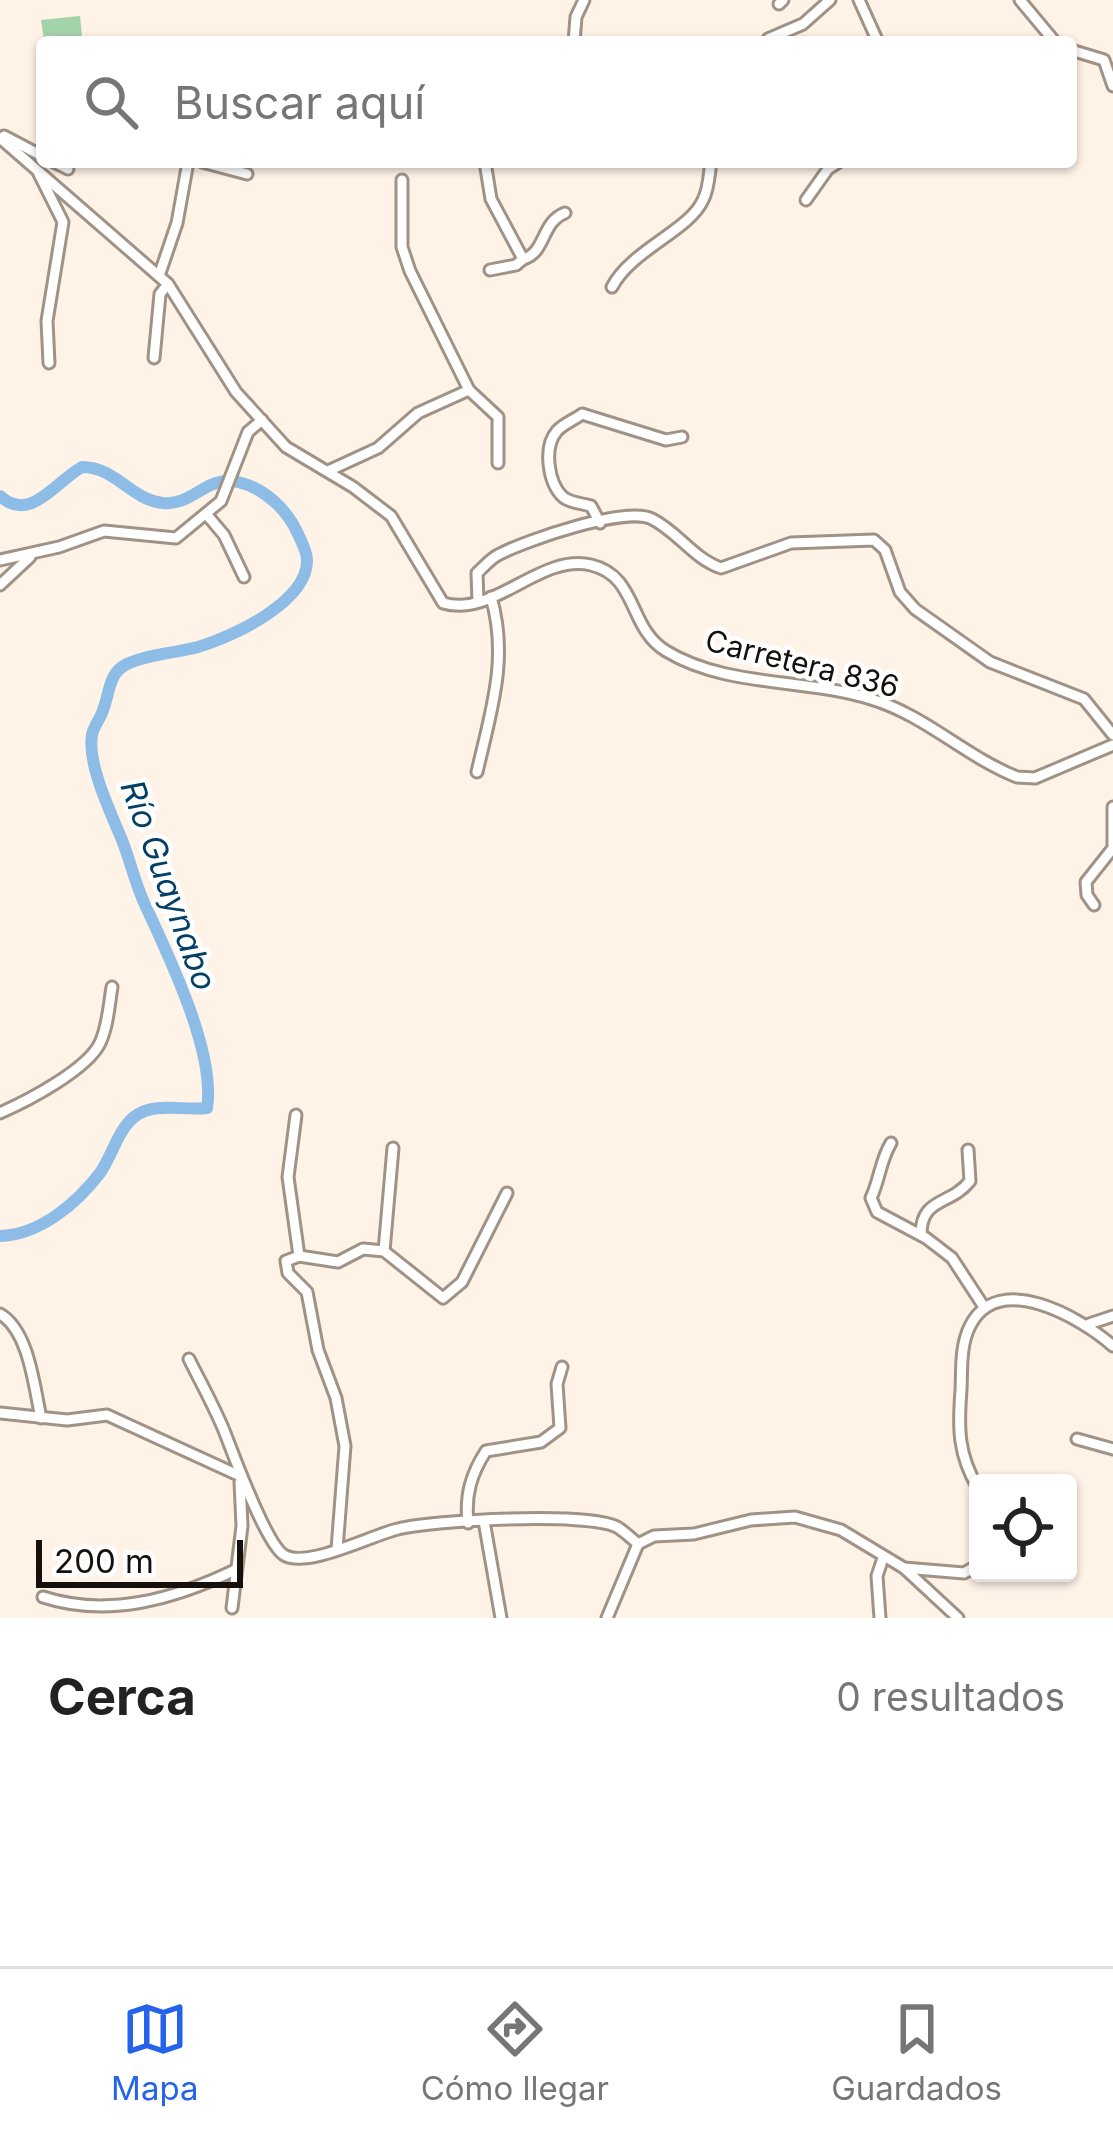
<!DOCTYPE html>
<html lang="es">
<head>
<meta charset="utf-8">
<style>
	body { margin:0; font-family:Inter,sans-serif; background:#f6f6f6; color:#222 }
	.controls { position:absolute; right:36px; bottom:36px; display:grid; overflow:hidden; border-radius:12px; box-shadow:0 3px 9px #0004 }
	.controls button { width:108px; height:108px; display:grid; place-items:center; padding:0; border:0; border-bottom:3px solid #e0e0e0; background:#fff; color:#222; font:60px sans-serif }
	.scale { position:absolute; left:36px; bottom:30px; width:207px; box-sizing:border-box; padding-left:12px; border:6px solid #15100b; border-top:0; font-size:33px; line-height:42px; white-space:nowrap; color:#15100b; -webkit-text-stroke:9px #fff; paint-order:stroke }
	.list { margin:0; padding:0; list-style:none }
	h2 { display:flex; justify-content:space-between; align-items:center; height:156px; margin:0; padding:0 48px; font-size:51px }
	h2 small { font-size:39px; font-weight:400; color:#767676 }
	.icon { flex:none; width:66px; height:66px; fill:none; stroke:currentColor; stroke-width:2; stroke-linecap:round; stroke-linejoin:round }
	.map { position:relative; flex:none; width:1113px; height:1618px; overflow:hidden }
	.search { position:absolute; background:#fff; box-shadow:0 3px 9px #0004; left:36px; right:36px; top:36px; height:132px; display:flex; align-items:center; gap:30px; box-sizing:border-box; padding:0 42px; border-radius:12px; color:#767676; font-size:45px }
	.sheet { height:348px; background:#fff }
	nav { display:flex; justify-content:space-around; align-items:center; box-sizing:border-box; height:168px; border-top:3px solid #e0e0e0; background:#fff; font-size:33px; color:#767676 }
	nav a { display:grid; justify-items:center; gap:6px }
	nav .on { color:#2563eb }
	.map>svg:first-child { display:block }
	.green { fill:#a3d3ab }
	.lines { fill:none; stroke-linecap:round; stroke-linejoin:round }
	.river { stroke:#8dbde6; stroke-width:12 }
	.minor-casing { stroke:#a19286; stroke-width:15 }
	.minor { stroke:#fff; stroke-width:9 }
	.labels { text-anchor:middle; stroke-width:9; stroke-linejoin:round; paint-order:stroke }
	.street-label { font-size:30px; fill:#15100b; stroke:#fff }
	.water-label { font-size:33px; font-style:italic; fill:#043f65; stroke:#fff }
</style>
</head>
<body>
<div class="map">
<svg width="1113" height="1618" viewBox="0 0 1113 1618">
	<rect width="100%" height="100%" fill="#fff2e7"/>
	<!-- green -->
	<polygon class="green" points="80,16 82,36 44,40 41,20"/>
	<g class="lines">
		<!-- river -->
		<path class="river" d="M0,496C30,524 56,481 82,467C116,467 131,500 163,503C193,506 206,475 238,482C264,488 287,509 298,534C301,540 307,553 307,560C308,602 232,637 198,647C176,653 148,654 127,664C108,673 110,693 103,710C101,718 93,727 92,735C87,764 111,813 122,840C131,863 136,887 147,909C170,959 216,1054 207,1108C184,1111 154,1101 134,1117C118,1130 112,1156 100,1173C77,1203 40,1235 0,1236"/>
		<defs>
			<g id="minor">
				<polyline points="859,0 878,42"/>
				<polyline points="1020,0 1055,42"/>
				<polyline points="779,4 783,0"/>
				<polyline points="574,42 576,17 584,0"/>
				<polyline points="770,42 768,39 803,24 830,0"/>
				<polyline points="1071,50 1104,60 1113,86"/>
				<polyline points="4,136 42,156"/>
				<path d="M0,138L168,284L236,392L286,447L353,487L391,516L443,603C494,618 540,553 591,565C638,576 628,628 666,651C727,688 805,678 871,699C925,715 966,757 1017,777L1035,778L1113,745"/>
				<polyline points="54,162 68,169"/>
				<polyline points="202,162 247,174"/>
				<polyline points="485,162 491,199 523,259 516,265 490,270"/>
				<polyline points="39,174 63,222 47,321 49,363"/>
				<polyline points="402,180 402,247 410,271 469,390 498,417 498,463"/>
				<polyline points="806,200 828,169 839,162"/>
				<path d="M523,259C546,253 541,222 565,213"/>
				<polyline points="159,276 177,223 188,162"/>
				<path d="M612,287C631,250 689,231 703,200C709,189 709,174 711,162"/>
				<polyline points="154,358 160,294 168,284"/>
				<polyline points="328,471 378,448 418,413 469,390"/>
				<polyline points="207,515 224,535 244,577"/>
				<path d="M600,523L591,506C581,503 570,503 563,497C548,483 543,447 557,431C563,424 574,420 582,414L666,440L682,437"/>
				<polyline points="0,560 59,547 104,531 176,538 221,501 248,432 262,420"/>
				<polyline points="0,585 30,557"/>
				<path d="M478,602L477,573C484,567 490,559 498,555C526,540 626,506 652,519C678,532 694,559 721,568L791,543L874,540L885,550L900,592L915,609L990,662L1084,699L1113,735"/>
				<path d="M477,772C491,711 509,658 491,597"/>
				<polyline points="1094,905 1087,895 1086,882 1113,848 1113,807"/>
				<path d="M0,1113C27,1101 87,1070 100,1043C108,1026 109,1005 112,987"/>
				<polyline points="296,1115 288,1177 299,1256"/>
				<path d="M891,1143C880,1161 880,1179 871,1198L877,1212L926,1238L952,1258L984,1307"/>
				<path d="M921,1235C921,1197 950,1206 970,1181L968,1150"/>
				<polyline points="384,1251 393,1148"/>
				<path d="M0,1314C29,1331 34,1386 41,1418"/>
				<polyline points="1089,1324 1113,1316"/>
				<path d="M189,1359C201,1383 215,1408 225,1433C234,1456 266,1544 284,1555C307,1569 372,1535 398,1529C433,1520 587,1512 617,1527C624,1531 632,1539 638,1544"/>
				<polyline points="0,1413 67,1420 107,1415 238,1475"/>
				<polyline points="1077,1439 1113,1449"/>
				<path d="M978,1488C958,1455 958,1428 961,1390C962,1369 960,1346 970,1326C998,1270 1080,1317 1113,1346"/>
				<polyline points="484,1521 501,1618"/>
				<path d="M468,1523C465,1495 471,1474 486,1451L541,1442L560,1428L557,1384L562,1367"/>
				<polyline points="337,1549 345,1446 336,1398 318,1350 307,1292 288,1273 286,1261 299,1256 338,1262 363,1249 384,1251 443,1298 462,1282 507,1193"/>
				<polyline points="904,1568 958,1618"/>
				<path d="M43,1597C108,1618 175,1599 235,1570"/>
				<polyline points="232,1608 242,1526 240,1482"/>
				<polyline points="607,1618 638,1544 654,1536 694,1534 751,1520 795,1517 841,1530 904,1568 964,1573 978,1565"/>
				<polyline points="880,1618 877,1576 883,1558"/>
			</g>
		</defs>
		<!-- minor casing -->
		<use href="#minor" class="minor-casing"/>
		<!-- minor -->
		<use href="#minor" class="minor"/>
	</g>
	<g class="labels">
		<!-- street labels -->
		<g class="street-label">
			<text transform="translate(802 664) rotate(14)" y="10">Carretera 836</text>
		</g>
		<!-- water labels -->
		<g class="water-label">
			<text transform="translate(169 885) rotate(70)" y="12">Río Guaynabo</text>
		</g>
	</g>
</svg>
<div class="controls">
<button><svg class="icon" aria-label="locate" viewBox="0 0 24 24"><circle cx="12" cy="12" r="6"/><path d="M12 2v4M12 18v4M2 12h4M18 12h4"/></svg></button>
</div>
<div class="scale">200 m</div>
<div class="search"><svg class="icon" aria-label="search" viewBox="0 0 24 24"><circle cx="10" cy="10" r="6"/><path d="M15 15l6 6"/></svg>Buscar aquí</div>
</div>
<section class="sheet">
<h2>Cerca<small>0 resultados</small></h2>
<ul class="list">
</ul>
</section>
<nav>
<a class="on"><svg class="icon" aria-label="map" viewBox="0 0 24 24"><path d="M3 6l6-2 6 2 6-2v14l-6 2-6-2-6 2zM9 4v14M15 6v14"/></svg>Mapa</a>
<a><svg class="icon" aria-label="directions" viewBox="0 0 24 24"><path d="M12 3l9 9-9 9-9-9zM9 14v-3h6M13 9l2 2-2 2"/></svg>Cómo llegar</a>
<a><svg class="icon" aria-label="saved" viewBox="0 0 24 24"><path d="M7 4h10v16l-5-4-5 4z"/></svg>Guardados</a>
</nav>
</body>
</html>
